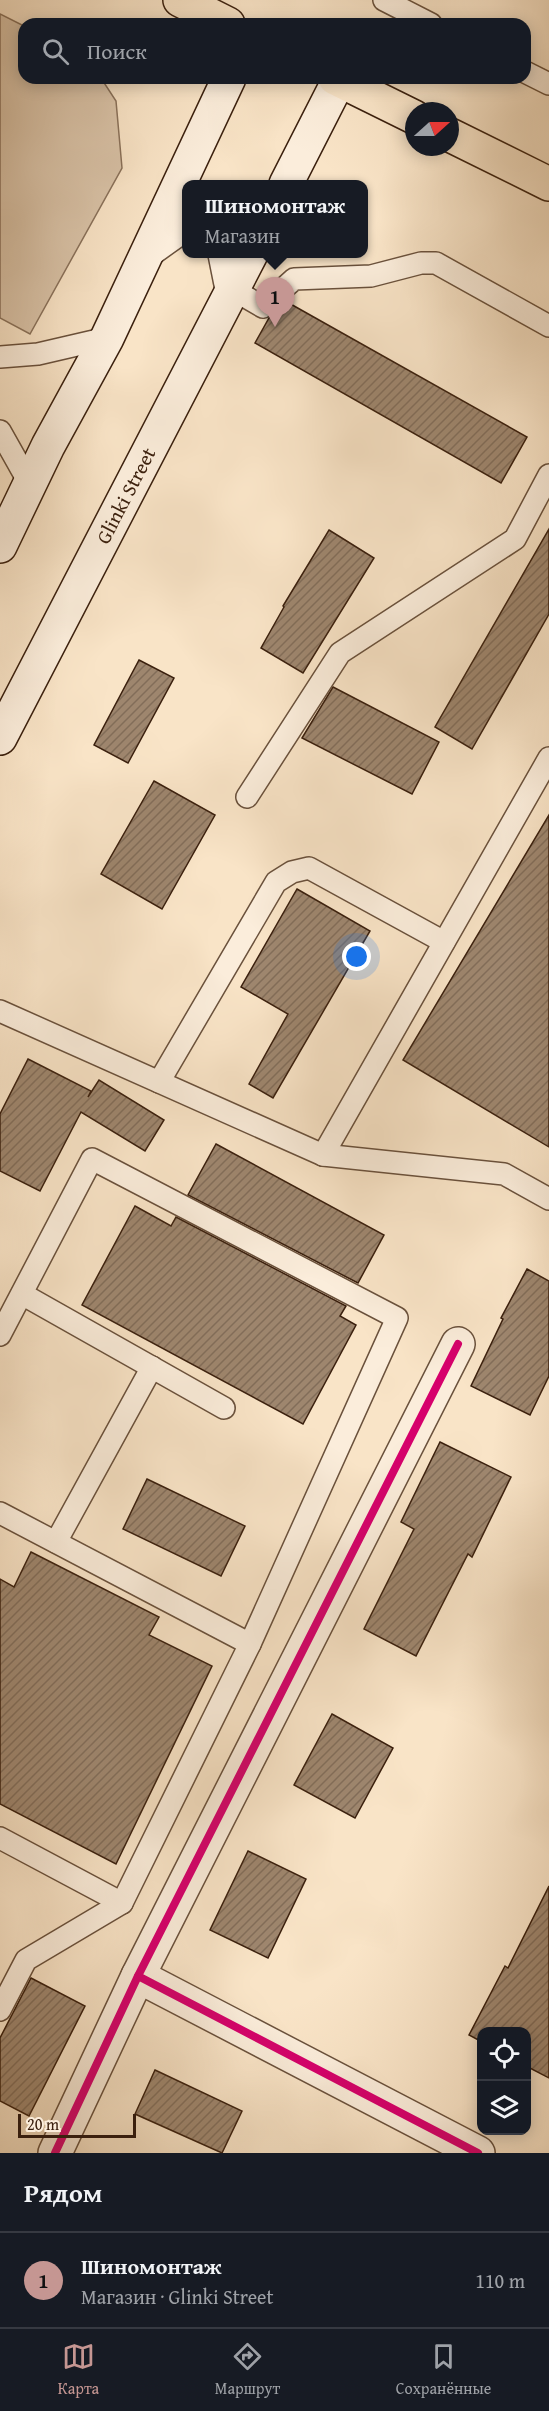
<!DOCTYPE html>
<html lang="ru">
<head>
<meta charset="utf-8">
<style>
	body { margin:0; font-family:"Gentium Book Plus",serif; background:#20242c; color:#f1f3f6 }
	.controls { position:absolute; right:18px; bottom:18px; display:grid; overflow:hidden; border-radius:12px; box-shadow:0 3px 15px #0003 }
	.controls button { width:54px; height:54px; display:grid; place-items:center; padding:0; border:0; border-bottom:2px solid #363941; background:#171b24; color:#f1f3f6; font:30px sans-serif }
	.compass { position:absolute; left:405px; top:102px; width:54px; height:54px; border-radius:50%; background:#171b24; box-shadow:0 3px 15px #0003; rotate:69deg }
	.scale { position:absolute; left:18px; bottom:15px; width:118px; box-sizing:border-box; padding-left:6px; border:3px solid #3b200e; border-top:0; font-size:16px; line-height:21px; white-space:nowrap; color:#3b200e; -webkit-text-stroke:4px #fbeddb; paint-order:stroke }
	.you { position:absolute; left:357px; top:957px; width:21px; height:21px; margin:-15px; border:4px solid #fff; border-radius:50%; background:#1a73e8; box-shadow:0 0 0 9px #1a73e833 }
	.badge { display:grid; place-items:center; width:39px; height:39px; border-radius:50%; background:#c59692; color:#111; font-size:20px; font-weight:700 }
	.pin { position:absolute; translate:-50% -50px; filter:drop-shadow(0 2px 3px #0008) }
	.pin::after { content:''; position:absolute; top:32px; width:21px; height:18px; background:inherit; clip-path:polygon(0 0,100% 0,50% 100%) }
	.popup { position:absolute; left:182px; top:180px; width:186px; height:78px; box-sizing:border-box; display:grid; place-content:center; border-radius:12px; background:#171b24; filter:drop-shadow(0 2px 4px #0005); font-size:20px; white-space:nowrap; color:#9ea1a6 }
	.popup b { font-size:22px; color:#f1f3f6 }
	.popup::after { content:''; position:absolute; left:50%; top:100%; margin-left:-12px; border:12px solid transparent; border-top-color:#171b24 }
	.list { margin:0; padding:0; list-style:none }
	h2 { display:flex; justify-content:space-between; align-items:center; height:78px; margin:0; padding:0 24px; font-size:26px }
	h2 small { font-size:20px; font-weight:400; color:#9ea1a6 }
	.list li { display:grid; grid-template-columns:39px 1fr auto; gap:18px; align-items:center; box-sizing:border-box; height:96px; padding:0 24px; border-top:2px solid #363941 }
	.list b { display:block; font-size:22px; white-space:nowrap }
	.list p { margin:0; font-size:20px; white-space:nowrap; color:#9ea1a6 }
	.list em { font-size:20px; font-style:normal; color:#9ea1a6 }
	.icon { flex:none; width:33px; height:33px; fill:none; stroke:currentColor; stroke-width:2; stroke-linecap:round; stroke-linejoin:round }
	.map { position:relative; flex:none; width:549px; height:2153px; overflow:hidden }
	.search { position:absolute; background:#171b24; box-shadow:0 3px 15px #0003; left:18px; right:18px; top:18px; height:66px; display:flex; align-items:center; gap:15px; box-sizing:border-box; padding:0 21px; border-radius:18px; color:#9ea1a6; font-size:22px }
	.sheet { height:174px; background:#171b24 }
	nav { display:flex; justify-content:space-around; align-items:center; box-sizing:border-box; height:84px; border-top:2px solid #363941; background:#171b24; font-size:16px; color:#9ea1a6 }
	nav a { display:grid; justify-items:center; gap:3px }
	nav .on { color:#c59692 }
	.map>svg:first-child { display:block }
	.green { fill:#d9c3a8; stroke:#8a725b; stroke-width:1.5 }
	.building { fill:url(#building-hatch); stroke:#3b200e; stroke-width:1.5 }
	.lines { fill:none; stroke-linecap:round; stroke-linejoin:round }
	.service-casing { stroke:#6a513c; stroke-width:24 }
	.minor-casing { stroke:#6a513c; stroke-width:36 }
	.secondary-casing { stroke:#3b200e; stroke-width:36 }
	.primary-casing { stroke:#3b200e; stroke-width:36 }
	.service { stroke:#fbeddb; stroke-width:21 }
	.minor { stroke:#fbeddb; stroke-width:33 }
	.secondary { stroke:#fbeddb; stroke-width:33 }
	.primary { stroke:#f9e4c7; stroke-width:33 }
	.cycleway-casing { stroke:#fbeddb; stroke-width:11 }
	.cycleway { stroke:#d6006c; stroke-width:8 }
	.labels { text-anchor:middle; stroke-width:6; stroke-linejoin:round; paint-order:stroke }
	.street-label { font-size:20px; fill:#3b200e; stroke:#fbeddb }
</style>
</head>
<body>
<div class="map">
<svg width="549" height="2153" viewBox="0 0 549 2153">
	<defs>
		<pattern id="building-hatch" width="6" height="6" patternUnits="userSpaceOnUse" patternTransform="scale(1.5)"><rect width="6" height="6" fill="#9e866e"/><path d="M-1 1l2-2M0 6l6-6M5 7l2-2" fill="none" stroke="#826d59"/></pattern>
	</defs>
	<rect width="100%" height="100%" fill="#f9e4c7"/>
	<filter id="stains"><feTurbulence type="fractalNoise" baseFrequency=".00333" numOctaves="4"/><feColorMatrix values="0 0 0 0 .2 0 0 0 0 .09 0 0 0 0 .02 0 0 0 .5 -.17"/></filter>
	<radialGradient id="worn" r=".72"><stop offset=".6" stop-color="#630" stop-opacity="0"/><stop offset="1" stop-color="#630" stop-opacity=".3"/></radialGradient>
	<!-- green -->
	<polygon class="green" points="0,14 24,26 24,78 101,78 116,101 122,168 30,334 0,318"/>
	<!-- building -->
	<g class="building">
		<polygon points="287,302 527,437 501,483 255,343 269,318"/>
		<polygon points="549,529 549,614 472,749 435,727"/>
		<polygon points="329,530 374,558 303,673 261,648 284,607 283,606"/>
		<polygon points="139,660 174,678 128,763 94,745"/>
		<polygon points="333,687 439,742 412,794 302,738"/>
		<polygon points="154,781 215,815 162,909 101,874"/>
		<polygon points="549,815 549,1147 403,1060"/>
		<polygon points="297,889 370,931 273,1098 249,1084 288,1014 241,987"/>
		<polygon points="28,1059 91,1091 88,1097 99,1080 164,1120 145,1151 81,1112 40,1191 0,1171 0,1114"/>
		<polygon points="216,1144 384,1235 358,1283 188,1195"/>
		<polygon points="135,1206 171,1226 176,1217 346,1306 340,1316 356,1325 303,1424 82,1305"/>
		<polygon points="527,1269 549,1281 549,1376 530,1415 471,1386 503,1319 501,1318"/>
		<polygon points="440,1442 511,1477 472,1557 468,1554 416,1656 364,1629 414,1529 401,1522"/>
		<polygon points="147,1479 245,1526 221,1576 123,1529"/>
		<polygon points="31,1552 159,1617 149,1635 212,1666 116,1864 0,1804 0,1579 14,1587"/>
		<polygon points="332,1714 393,1748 355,1818 294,1785"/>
		<polygon points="248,1851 306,1879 268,1958 210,1930"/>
		<polygon points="549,1886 549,2078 526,2066 526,2031 482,2031 482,2042 469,2035 505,1966 508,1968"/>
		<polygon points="31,1978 85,2006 29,2116 0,2101 0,2038"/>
		<polygon points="155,2070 242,2111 222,2153 135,2114"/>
	</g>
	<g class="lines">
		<defs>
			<g id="service">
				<polyline points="384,0 431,24"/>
				<polyline points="525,72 549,84"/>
				<polyline points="232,289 263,307 294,279 371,276 421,263 436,263 549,326"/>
				<polyline points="0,357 38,354 107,338"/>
				<polyline points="0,431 27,479 24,492"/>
				<polyline points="247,797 340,653 515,539 549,475"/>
				<polyline points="0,1011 323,1155 504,1174 549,1199"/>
				<polyline points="159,1082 276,882 292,872 309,868 444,942"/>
				<polyline points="323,1155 549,758"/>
				<polyline points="22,1294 224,1408"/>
				<polyline points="0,1335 92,1159 397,1318 250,1644 122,1903 26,1960 0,2010"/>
				<polyline points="0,1513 250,1644"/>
				<polyline points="56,1542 152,1367"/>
				<polyline points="0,1838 122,1903"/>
			</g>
			<g id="minor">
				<polyline points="151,248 179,228 186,227"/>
				<polyline points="225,254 232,289"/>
				<polyline points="138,1976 478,2153"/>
				<polyline points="55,2153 138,1976 458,1344"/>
			</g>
			<g id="secondary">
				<polyline points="286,184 339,80"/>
				<polyline points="0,546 48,446 107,338 229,78"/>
				<path id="s1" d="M0,738L251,254"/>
			</g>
			<g id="primary">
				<polyline points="180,0 228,24"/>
				<polyline points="335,78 414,117"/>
				<polyline points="450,135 549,184"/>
			</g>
		</defs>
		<!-- service casing -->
		<use href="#service" class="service-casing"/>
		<!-- minor casing -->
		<use href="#minor" class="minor-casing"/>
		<!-- secondary casing -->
		<use href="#secondary" class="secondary-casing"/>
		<!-- primary casing -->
		<use href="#primary" class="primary-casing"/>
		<!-- service -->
		<use href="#service" class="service"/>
		<!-- minor -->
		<use href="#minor" class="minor"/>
		<!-- secondary -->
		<use href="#secondary" class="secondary"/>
		<!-- primary -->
		<use href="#primary" class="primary"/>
		<defs>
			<g id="cycleway">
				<polyline points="138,1976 478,2153"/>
				<polyline points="55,2153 138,1976 458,1344"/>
			</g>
		</defs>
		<!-- cycleway casing -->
		<use href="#cycleway" class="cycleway-casing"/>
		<!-- cycleway -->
		<use href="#cycleway" class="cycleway"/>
	</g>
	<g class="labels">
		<!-- street labels -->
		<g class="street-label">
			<text dy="7" stroke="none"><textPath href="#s1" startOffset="273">Glinki Street</textPath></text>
		</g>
	</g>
	<rect width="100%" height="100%" filter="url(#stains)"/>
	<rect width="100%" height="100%" fill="url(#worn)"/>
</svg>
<div class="controls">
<button><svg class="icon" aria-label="locate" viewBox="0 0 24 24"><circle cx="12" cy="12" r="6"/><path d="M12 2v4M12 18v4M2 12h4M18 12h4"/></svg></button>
<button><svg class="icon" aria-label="layers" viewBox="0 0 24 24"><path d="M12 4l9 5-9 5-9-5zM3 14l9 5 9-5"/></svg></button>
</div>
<svg class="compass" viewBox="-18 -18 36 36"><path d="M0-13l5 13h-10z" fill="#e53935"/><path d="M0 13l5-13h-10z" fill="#9ea1a6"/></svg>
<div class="scale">20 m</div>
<div class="you"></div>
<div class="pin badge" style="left:275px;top:327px">1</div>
<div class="popup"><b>Шиномонтаж</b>Магазин</div>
<div class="search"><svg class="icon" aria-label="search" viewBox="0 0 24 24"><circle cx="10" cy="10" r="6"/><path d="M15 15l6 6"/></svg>Поиск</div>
</div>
<section class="sheet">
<h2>Рядом<small></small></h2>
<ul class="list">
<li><span class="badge">1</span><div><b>Шиномонтаж</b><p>Магазин · Glinki Street</p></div><em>110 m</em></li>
</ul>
</section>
<nav>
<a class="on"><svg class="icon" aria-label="map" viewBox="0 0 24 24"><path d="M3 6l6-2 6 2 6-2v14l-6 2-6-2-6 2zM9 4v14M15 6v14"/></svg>Карта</a>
<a><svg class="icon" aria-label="directions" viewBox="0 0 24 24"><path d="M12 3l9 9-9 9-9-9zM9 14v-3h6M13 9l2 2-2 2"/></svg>Маршрут</a>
<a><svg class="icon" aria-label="saved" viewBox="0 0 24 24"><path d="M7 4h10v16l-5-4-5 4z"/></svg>Сохранённые</a>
</nav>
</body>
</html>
